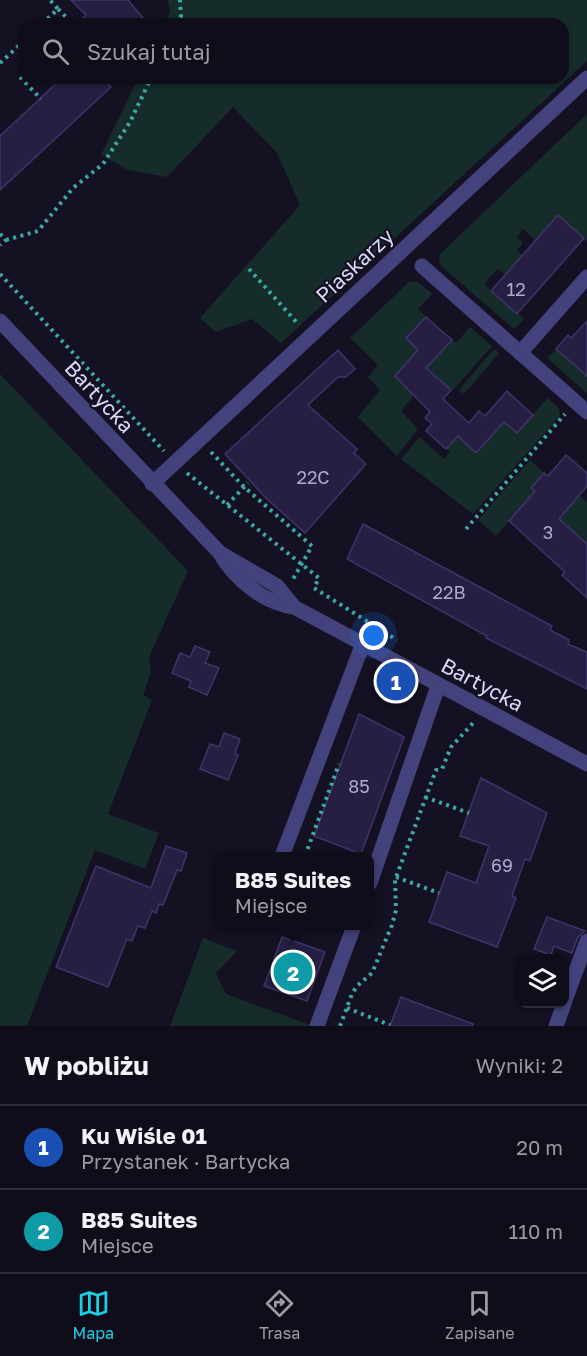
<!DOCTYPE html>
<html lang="pl">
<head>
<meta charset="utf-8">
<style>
	body { margin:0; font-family:"Golos Text",sans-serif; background:#181623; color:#f1f3f6 }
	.controls { position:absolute; right:18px; bottom:18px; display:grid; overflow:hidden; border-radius:12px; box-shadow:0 2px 4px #0004 }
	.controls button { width:54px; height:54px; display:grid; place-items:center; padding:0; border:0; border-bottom:2px solid #2f2d39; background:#0f0d1a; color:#f1f3f6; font:30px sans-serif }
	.you { position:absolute; left:374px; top:636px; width:21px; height:21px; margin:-15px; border:4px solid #fff; border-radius:50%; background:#1a73e8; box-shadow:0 0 0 9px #1a73e833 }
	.badge { display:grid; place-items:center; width:39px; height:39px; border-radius:50%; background:#1bd0e3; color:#fff; font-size:20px; font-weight:700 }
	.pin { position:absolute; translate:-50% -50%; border:3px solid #fff; box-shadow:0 2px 6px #0006 }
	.popup { position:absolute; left:212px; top:852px; width:162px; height:78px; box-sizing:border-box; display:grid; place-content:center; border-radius:12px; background:#0f0d1a; filter:drop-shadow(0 2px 4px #0005); font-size:20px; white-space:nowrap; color:#9b9ca2 }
	.popup b { font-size:22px; color:#f1f3f6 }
	.popup::after { content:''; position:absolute; left:50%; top:100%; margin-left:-12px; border:12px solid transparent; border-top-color:#0f0d1a }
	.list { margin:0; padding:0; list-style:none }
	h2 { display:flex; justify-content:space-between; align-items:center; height:78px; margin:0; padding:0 24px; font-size:26px }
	h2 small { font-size:20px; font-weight:400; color:#9b9ca2 }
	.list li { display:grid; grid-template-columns:39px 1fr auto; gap:18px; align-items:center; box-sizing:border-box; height:84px; padding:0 24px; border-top:2px solid #2f2d39 }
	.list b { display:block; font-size:22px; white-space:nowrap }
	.list p { margin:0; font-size:20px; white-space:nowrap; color:#9b9ca2 }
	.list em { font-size:20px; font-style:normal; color:#9b9ca2 }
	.icon { flex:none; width:33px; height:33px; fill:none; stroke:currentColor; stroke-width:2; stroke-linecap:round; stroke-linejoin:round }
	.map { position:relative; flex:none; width:587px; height:1026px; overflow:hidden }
	.search { position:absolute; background:#0f0d1a; box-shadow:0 2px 4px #0004; left:18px; right:18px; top:18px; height:66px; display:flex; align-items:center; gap:15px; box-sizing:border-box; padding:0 21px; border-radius:18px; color:#9b9ca2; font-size:22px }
	.sheet { height:246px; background:#0f0d1a }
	nav { display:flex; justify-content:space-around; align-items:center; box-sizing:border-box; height:84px; border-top:2px solid #2f2d39; background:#0f0d1a; font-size:16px; color:#9b9ca2 }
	nav a { display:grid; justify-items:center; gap:3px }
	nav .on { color:#1bd0e3 }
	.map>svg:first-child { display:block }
	.green { fill:#152c2b }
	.building { fill:#261f42; stroke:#3f346b; stroke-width:1.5 }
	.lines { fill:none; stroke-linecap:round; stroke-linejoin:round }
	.path { stroke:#3da9a2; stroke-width:4; stroke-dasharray:3 4.5; stroke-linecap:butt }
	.minor { stroke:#44427c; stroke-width:15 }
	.labels { text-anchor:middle; stroke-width:4.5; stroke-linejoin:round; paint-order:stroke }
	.number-label { font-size:18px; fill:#aeaacc }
	.street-label { font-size:21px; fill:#dbd8fa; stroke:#141123 }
</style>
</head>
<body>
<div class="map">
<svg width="587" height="1026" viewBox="0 0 587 1026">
	<rect width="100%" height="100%" fill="#141123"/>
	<!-- green -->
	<g class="green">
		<polygon points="168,0 587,0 587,61 281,343 252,319 216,332 200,318 300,205 277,153 233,107 167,177 128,170 101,155 138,78 563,78 563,24 164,24 170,12"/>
		<polygon points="587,114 587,241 559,215 536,241 523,229 517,237 523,243 517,250 523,256 506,275 498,269 484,284 524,319 514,329 440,265 439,255"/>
		<polygon points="410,281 418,282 432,294 418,309 426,317 406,338 418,350 415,394 401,411 418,429 397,456 358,417 380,390 368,377 378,365 350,338"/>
		<polygon points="470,327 492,346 452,391 426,368 452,340 456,343"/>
		<polygon points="494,349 499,353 464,394 459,390"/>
		<polygon points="556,349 587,375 587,393 547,358"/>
		<polygon points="0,374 188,571 149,657 151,673 143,695 152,700 108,814 159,833 145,869 95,850 27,1026 0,1026"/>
		<polygon points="547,398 559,408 560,416 473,514 401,459 420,437 444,459 450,452 446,449 458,436 477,453 504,422 517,433"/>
		<polygon points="530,460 544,473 531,488 535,491 496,536 478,520"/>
		<polygon points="579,495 587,502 587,544 554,515"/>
		<polygon points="203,938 237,951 216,973 226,994 313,1026 170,1026"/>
	</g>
	<!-- building -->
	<g class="building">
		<polygon points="71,0 128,0 148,24 76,24 86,15"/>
		<polygon points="62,78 102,78 111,87 0,190 0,136"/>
		<polygon points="558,215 584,238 517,314 491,291"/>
		<polygon points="426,317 452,340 426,368 451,390 443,399 469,423 479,411 485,416 507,391 533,415 517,433 504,422 476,453 458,436 446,449 426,431 432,424 425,418 430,412 395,376 418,350 406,338"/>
		<polygon points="587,321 587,376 556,349 568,335 571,338"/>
		<polygon points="338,350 355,369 346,377 338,377 308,405 357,449 354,453 366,464 305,533 266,498 225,454"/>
		<polygon points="566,455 587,473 587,486 559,519 587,544 587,598 562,575 565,572 509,521 535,491 531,488 544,473 548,476"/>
		<polygon points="363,524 552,626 550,630 569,640 568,644 587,652 587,689 486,638 487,636 347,559"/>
		<polygon points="195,646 210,652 205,663 219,668 207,695 189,687 191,681 172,673 180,653 190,657"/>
		<polygon points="359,714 404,737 361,854 314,836"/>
		<polygon points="224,733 240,739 235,753 238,755 228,780 200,769 210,744 219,747"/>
		<polygon points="481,778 547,813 530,861 525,859 512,896 516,898 497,947 429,922 447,872 476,883 489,846 460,836"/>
		<polygon points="166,846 187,853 181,871 177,870 163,905 159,904 156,913 152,911 145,928 138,926 132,941 127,939 108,987 56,967 96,866 151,888"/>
		<polygon points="547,917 585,931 578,937 572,953 554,946 551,955 534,949"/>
		<polygon points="282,937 325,952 307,1001 264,986"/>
		<polygon points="401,997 473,1024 473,1026 390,1026"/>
	</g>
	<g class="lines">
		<!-- path -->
		<g class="path">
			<polyline points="58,9 73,24"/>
			<polyline points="42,24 58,9 50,0"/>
			<polyline points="177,24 181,16 180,0"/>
			<polyline points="0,63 24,41"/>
			<polyline points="20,77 41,99"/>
			<polyline points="0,234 6,240 0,245"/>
			<polyline points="6,240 38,231 73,188 103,164 130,122 151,78"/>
			<polyline points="249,269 299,325"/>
			<polyline points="0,274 164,451"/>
			<polyline points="211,452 244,487 312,546 293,579"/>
			<polyline points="187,473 319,578 314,588 397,640"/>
			<polyline points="227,505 248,483"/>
			<polyline points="466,529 565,414"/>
			<polyline points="498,693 522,707"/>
			<polyline points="425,797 469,813"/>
			<polyline points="305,856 339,764"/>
			<polyline points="396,877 439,893"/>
			<polyline points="347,1008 390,1025"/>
			<polyline points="340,1026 352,994 357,986 372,973 392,925 396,910 395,880 436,770 442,769 451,747 474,722"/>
		</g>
		<!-- minor -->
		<g class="minor">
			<polyline points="422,266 587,412"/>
			<path d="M0,321L219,552C235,579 263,603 294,607L587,764"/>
			<polyline points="520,353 587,277"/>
			<polyline points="152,484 587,78"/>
			<polyline points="220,553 277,586 294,607"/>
			<polyline points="282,856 362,646"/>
			<polyline points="370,883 438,686"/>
			<polyline points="564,1003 587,941"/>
			<polyline points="317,1026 354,926"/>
			<polyline points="556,1026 564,1004"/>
		</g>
	</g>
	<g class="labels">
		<!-- number labels -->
		<g class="number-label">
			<text x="516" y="296">12</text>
			<text x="313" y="484">22C</text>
			<text x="548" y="539">3</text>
			<text x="449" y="599">22B</text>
			<text x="359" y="793">85</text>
			<text x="502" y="872">69</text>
		</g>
		<!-- street labels -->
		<g class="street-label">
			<text transform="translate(355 266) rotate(-43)" y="7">Piaskarzy</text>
			<text transform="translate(99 397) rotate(47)" y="7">Bartycka</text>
			<text transform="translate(482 685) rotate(28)" y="7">Bartycka</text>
		</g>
	</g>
</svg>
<div class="controls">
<button><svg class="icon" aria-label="layers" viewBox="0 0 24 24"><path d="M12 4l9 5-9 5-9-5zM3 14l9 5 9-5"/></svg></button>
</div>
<div class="you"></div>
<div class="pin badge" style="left:396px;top:681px;background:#1a4fb4">1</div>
<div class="pin badge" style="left:293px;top:972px;background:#0f9aa8">2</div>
<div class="popup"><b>B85 Suites</b>Miejsce</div>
<div class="search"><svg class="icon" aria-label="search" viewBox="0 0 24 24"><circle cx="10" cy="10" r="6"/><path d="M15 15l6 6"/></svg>Szukaj tutaj</div>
</div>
<section class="sheet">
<h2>W pobliżu<small>Wyniki: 2</small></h2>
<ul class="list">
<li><span class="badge" style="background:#1a4fb4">1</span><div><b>Ku Wiśle 01</b><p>Przystanek · Bartycka</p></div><em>20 m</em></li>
<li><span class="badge" style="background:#0f9aa8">2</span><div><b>B85 Suites</b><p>Miejsce</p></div><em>110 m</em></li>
</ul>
</section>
<nav>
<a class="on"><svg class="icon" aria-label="map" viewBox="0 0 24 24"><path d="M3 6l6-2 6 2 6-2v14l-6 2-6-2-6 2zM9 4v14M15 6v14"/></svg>Mapa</a>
<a><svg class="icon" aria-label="directions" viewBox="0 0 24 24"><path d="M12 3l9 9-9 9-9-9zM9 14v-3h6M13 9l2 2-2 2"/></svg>Trasa</a>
<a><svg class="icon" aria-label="saved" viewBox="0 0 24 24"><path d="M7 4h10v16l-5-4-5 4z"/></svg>Zapisane</a>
</nav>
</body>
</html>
